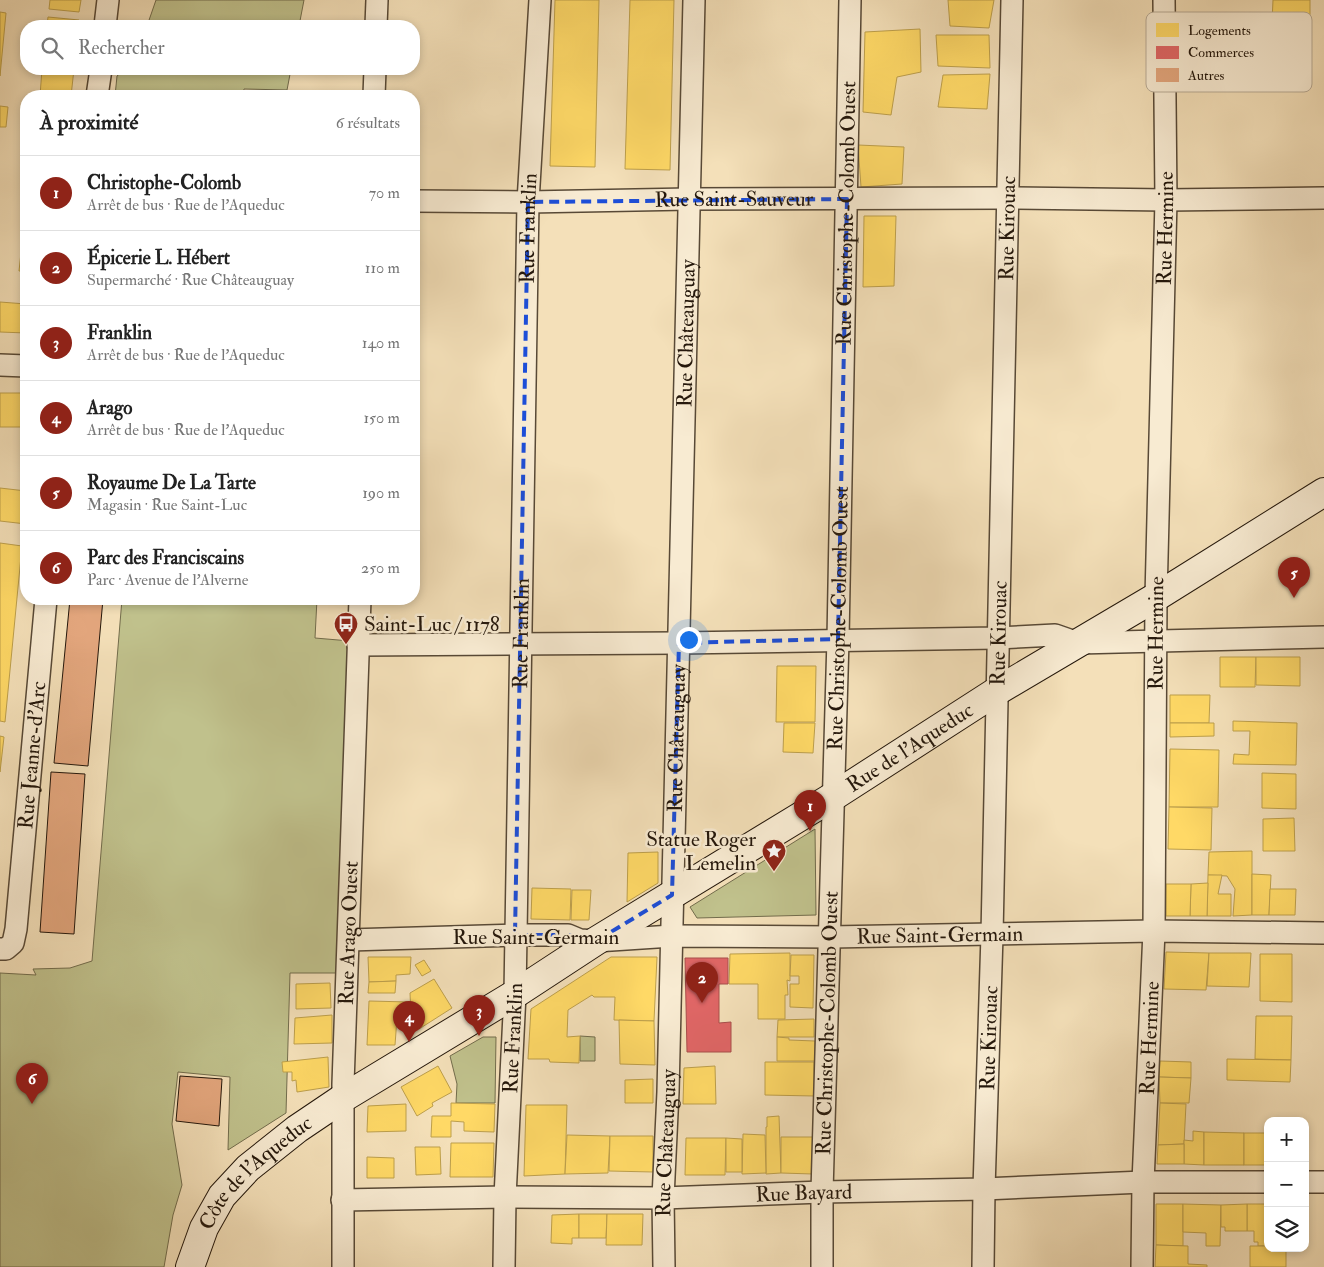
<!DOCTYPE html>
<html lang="fr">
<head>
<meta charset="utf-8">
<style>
	body { margin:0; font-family:"IM FELL Double Pica",serif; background:#f2f2f2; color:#222 }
	.controls { position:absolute; right:15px; bottom:15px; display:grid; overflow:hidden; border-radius:10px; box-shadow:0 2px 8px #0003 }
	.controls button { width:45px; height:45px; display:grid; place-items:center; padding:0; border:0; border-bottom:1px solid #e0e0e0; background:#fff; color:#222; font:25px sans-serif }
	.you { position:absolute; left:688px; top:639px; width:18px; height:18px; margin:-12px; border:4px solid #fff; border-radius:50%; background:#1a73e8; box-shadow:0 0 0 8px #1a73e833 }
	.badge { display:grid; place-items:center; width:32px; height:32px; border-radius:50%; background:#8f2418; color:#fff; font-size:16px; font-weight:700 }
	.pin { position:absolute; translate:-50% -41px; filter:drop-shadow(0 1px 2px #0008) }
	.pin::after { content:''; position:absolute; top:26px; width:18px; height:15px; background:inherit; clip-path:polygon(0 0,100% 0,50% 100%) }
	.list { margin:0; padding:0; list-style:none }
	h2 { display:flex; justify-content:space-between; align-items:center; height:65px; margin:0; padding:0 20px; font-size:21px }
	h2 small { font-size:16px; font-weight:400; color:#767676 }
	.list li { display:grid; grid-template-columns:32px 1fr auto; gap:15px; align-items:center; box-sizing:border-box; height:75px; padding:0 20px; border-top:1px solid #e0e0e0 }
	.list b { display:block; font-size:19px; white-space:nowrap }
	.list p { margin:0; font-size:16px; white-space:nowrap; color:#767676 }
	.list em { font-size:16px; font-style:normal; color:#767676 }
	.icon { flex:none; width:28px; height:28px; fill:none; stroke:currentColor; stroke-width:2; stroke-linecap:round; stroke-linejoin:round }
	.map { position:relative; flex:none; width:1324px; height:1267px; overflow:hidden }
	.search { position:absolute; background:#fff; box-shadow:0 2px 8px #0003; left:20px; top:20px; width:400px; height:55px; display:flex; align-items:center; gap:12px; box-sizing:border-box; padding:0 18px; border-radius:20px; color:#767676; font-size:19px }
	.panel { position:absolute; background:#fff; box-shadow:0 2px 8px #0003; left:20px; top:90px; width:400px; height:515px; border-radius:20px }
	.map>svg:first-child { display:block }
	.green { fill:#c0c18c; stroke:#726c4c }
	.homes { fill:#ffd966; stroke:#bd9f4b }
	.shops { fill:#e06666; stroke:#a84e4b }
	.building { fill:#e3a67d; stroke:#24170b }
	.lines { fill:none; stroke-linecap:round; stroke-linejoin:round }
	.street-casing { stroke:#584936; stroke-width:24 }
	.secondary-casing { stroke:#24170b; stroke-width:30 }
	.street { stroke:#f8ebd2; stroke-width:21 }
	.secondary { stroke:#f8ebd2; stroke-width:28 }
	.marked { fill:none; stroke:#1d4ed8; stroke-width:4; stroke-dasharray:10 6; stroke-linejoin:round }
	.labels { text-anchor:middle; stroke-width:5; stroke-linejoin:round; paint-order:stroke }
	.street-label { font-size:21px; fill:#24170b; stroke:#f8ebd2 }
	.poi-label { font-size:21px; fill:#24170b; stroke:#f8ebd2; text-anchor:start }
	.key { fill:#f8ebd2; stroke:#b8ab96; stroke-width:1 }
	.key-label { font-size:14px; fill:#24170b }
</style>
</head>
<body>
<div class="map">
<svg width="1324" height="1267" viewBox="0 0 1324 1267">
	<rect width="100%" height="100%" fill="#f4e0b9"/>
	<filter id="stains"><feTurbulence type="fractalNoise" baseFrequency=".004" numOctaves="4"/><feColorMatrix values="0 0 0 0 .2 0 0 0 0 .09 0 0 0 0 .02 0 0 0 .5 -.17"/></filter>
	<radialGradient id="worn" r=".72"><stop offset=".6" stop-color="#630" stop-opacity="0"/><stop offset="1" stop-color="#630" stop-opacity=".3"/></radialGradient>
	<!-- green -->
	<g class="green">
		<polygon points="156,0 304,0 299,26 147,26"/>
		<polygon points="125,69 291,69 287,90 244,89 243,96 115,96 117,76"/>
		<polygon points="122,599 317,599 315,638 350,641 341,973 290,973 286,1113 228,1150 230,1077 178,1072 172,1124 182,1185 173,1215 164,1267 0,1267 0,973 36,975 33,969 70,968 92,961"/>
		<polygon points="815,829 816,915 697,918 690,907"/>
		<polygon points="580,1036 595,1037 595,1061 580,1061"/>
		<polygon points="483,1037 496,1037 495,1103 456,1103 457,1084 450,1056"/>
	</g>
	<!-- homes -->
	<g class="homes">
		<polygon points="50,0 81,0 79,12 49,9"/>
		<polygon points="555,0 599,0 595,167 550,166"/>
		<polygon points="630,0 674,0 670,170 625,169"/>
		<polygon points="948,0 994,0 989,28 950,26"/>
		<polygon points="1273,0 1310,0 1310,24 1272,23"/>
		<polygon points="0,12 6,13 0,76"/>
		<polygon points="48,17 79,20 78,26 47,26"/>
		<polygon points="920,29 921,72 897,77 891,115 863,112 865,32"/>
		<polygon points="936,35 989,35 990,68 938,66"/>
		<polygon points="42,69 74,69 71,96 40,96"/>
		<polygon points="990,74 987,109 938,107 943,75"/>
		<polygon points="0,106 8,107 6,127 0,127"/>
		<polygon points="858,145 904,147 902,184 861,187"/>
		<polygon points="26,206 26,271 19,271"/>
		<polygon points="864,216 896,216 894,286 863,287"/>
		<polygon points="0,302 26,304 26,333 0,332"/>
		<rect x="0" y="393" width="26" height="34"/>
		<polygon points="0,488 26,491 26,524 0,521"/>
		<polygon points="0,543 22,546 5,722 0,721"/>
		<polygon points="1220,657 1256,657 1255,687 1220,687"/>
		<polygon points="1256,657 1300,657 1300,686 1256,685"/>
		<polygon points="777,666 816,666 815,722 776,722"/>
		<polygon points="1170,695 1210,695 1209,723 1170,723"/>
		<polygon points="1233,721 1297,723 1296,765 1233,764 1234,754 1249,755 1250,731 1233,731"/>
		<polygon points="784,723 815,723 813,753 783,752"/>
		<polygon points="1170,723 1214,723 1214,736 1170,737"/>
		<polygon points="0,736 4,737 0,772"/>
		<polygon points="1170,749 1219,750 1218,807 1169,807"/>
		<polygon points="1262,773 1296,774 1296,809 1262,808"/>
		<polygon points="1169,807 1212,808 1211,850 1168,849"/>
		<polygon points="1294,818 1295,851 1263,851 1263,819"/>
		<polygon points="1252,851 1252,915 1233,916 1235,889 1227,876 1208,875 1209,852"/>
		<polygon points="658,852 658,883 627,902 628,853"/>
		<polygon points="1252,874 1271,875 1269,915 1252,915"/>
		<polygon points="1208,875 1222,875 1218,894 1231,894 1231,916 1207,916"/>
		<polygon points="1208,883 1207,916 1190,916 1191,884"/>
		<polygon points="1166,884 1191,884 1190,916 1166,916"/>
		<polygon points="532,888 571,889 570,920 531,919"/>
		<polygon points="1270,889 1296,889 1295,915 1269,915"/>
		<polygon points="572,890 591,890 589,920 571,920"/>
		<polygon points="1166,952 1209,953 1206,990 1164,989"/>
		<polygon points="790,953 790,981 787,980 788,995 785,995 785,1019 758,1019 758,984 729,984 730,954"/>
		<polygon points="1209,953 1251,953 1249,987 1207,986"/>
		<polygon points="1260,954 1292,954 1292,1002 1260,1001"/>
		<polygon points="791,955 814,955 813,1008 790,1007 790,984 799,984 799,976 790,976"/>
		<polygon points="368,957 411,957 410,974 396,975 396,981 369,982"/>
		<polygon points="611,957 657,957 654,1021 614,1020 615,997 594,997 592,995 568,1010 567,1037 580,1036 579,1063 550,1062 549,1059 528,1059 531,1009"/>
		<polygon points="424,960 431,971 422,976 415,965"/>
		<polygon points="434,979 452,1008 419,1029 411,1015 410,993"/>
		<polygon points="396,981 395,993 368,993 369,982"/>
		<polygon points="330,983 331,1008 296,1009 296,984"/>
		<polygon points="369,1001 409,1002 410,1017 397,1018 395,1045 367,1045"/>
		<polygon points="332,1015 332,1043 294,1044 295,1018"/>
		<polygon points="1256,1016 1292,1016 1291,1060 1255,1059"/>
		<polygon points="814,1019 814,1037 777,1037 778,1020"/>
		<polygon points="619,1020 654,1021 655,1065 620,1064"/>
		<polygon points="777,1037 789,1038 789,1040 815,1041 815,1061 777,1061"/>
		<polygon points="328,1057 329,1087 297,1092 296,1080 292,1081 292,1072 283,1072 282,1062"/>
		<polygon points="1227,1059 1291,1060 1290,1082 1227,1080"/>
		<polygon points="1160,1061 1191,1062 1191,1078 1159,1077"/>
		<polygon points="765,1062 814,1062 814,1096 765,1095"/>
		<polygon points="438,1066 452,1092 432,1103 433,1106 417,1116 401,1087"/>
		<polygon points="715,1066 716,1104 683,1104 684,1068"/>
		<polygon points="1159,1077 1191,1078 1189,1103 1160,1103"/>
		<polygon points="653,1079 653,1103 625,1103 625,1080"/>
		<polygon points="451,1103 495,1104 494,1132 464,1131 464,1122 451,1121 451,1137 431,1137 432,1116 451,1116"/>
		<polygon points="1160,1103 1186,1104 1184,1144 1158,1145"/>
		<polygon points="406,1104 406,1131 367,1132 368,1106"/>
		<polygon points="526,1105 567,1105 565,1174 524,1176"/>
		<polygon points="779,1116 781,1173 766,1174 766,1127 767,1127 767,1117"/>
		<polygon points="1193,1131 1204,1132 1204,1165 1184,1164 1184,1140 1193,1141"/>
		<polygon points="1204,1132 1244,1133 1244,1165 1204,1165"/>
		<rect x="1244" y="1133" width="24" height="32"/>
		<polygon points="743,1134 765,1135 766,1173 742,1174"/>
		<polygon points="567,1135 610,1136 608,1173 565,1174"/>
		<polygon points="610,1136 653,1136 653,1172 609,1171"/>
		<polygon points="781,1137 813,1137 813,1174 781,1173"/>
		<polygon points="686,1138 726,1138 725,1175 685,1175"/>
		<polygon points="726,1138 742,1139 742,1172 726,1172"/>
		<polygon points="451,1143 494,1143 493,1177 450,1177"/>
		<polygon points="1184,1144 1184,1164 1157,1164 1158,1145"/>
		<polygon points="415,1147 440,1147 441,1174 416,1175"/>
		<polygon points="367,1157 394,1158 394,1178 367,1178"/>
		<polygon points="1156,1204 1183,1204 1183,1246 1156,1245"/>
		<polygon points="1183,1204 1221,1205 1220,1246 1206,1246 1206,1233 1183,1232"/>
		<polygon points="1247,1204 1268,1204 1268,1246 1258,1246 1258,1242 1254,1242 1254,1231 1247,1231"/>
		<polygon points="1247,1204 1247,1231 1225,1231 1225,1227 1221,1227 1221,1205"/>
		<polygon points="579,1214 579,1238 572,1238 572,1244 551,1243 552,1215"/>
		<polygon points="579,1214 607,1214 606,1238 579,1238"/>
		<polygon points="607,1214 643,1214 642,1245 606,1245"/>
		<polygon points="1156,1245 1188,1246 1188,1264 1207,1265 1207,1267 1155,1267"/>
		<polygon points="1250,1246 1268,1246 1268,1248 1286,1248 1286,1267 1250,1267"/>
	</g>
	<!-- shops -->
	<polygon class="shops" points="685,958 728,958 728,984 719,984 719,1023 731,1022 731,1052 687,1052"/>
	<!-- building -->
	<g class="building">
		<polygon points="70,599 103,599 88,766 54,763"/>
		<polygon points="51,772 85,774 74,934 40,932"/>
		<polygon points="180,1076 222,1079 219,1126 176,1121"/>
	</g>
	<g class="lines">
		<defs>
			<g id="street">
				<polyline points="105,26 108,0"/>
				<polyline points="376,26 377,0"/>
				<polyline points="97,96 101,69"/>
				<polyline points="374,96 375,69"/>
				<path id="s1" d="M414,201L528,202L689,199L1008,198L1166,200L1324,198"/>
				<polyline points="0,365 26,366"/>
				<polyline points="358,645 679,643 997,638 1055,635 1078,643 1324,637"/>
				<path id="s2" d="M349,940L515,935H568L580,940L596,941L672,936L831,937L1154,931L1324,933"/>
				<path id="s3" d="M0,949H6L13,943L16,929L46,599"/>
				<polyline points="1305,1182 1324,1182"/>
				<path id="s4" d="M342,1200L505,1197L663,1198L822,1192L984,1189L1143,1182H1268"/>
				<path id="s5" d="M343,1267V1084L360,599"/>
				<path id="s6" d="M504,1267L505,1197L515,994L528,202L540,0"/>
				<path id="s7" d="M664,1267L663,1198L668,1092L694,0"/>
				<path id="s8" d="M822,1267V1192L838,639L850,0"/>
				<path id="s9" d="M983,1267L984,1189L992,935L1012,0"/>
				<path id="s10" d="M1142,1267L1143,1182L1154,931L1156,597L1166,200L1164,0"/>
			</g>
			<g id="secondary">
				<path id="s11" d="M190,1267L204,1228L222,1196L248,1168L297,1129L343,1098L515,994L596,941L834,796L997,691L1156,597L1324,492"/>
			</g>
		</defs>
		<!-- street casing -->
		<use href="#street" class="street-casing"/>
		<!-- secondary casing -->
		<use href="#secondary" class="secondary-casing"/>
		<!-- street -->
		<use href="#street" class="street"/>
		<!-- secondary -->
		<use href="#secondary" class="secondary"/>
	</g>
	<!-- marked area -->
	<path class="marked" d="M847,199L838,639L679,643L672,895L596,941L568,935H515L528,202Z"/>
	<!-- icons -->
	<defs>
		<symbol id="bus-pin" viewBox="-11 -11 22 30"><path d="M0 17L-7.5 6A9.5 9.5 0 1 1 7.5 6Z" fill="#8f2418" stroke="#f8ebd2"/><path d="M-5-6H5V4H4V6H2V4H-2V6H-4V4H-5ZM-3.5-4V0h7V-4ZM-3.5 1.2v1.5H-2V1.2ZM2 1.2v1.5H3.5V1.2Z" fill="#fff"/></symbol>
		<symbol id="sight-pin" viewBox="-11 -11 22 30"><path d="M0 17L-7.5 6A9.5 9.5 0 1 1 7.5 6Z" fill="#8f2418" stroke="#f8ebd2"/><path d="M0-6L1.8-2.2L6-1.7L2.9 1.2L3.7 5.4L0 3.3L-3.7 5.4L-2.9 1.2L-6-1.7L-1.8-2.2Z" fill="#fff"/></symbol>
	</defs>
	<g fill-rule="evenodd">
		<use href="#bus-pin" x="332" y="610" width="28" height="38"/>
		<use href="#sight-pin" x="760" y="837" width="28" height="38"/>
	</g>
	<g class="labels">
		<!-- street labels -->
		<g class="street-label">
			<text dy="7" stroke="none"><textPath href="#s1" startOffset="320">Rue Saint-Sauveur</textPath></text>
			<text dy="7" stroke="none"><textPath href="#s8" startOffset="1054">Rue Christophe-Colomb Ouest</textPath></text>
			<text dy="7" stroke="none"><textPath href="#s6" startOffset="1039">Rue Franklin</textPath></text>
			<text dy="7" stroke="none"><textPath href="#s9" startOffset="1039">Rue Kirouac</textPath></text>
			<text dy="7" stroke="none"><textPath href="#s10" startOffset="1039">Rue Hermine</textPath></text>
			<text dy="7" stroke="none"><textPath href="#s7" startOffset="934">Rue Châteauguay</textPath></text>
			<text dy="7" stroke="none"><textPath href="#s8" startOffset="649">Rue Christophe-Colomb Ouest</textPath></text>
			<text dy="7" stroke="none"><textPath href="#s6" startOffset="634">Rue Franklin</textPath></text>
			<text dy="7" stroke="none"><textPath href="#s9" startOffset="634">Rue Kirouac</textPath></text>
			<text dy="7" stroke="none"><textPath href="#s10" startOffset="634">Rue Hermine</textPath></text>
			<text dy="7" stroke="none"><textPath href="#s7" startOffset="529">Rue Châteauguay</textPath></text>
			<text dy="7" stroke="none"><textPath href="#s11" startOffset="901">Rue de l'Aqueduc</textPath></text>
			<text dy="7" stroke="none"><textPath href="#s3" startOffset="204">Rue Jeanne-d'Arc</textPath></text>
			<text dy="7" stroke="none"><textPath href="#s5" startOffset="334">Rue Arago Ouest</textPath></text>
			<text dy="7" stroke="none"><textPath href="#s2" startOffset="592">Rue Saint-Germain</textPath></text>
			<text x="536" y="944">Rue Saint-Germain</text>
			<text dy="7" stroke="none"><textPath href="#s8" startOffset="244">Rue Christophe-Colomb Ouest</textPath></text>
			<text dy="7" stroke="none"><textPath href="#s6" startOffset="229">Rue Franklin</textPath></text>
			<text dy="7" stroke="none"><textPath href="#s9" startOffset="229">Rue Kirouac</textPath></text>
			<text dy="7" stroke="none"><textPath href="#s10" startOffset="229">Rue Hermine</textPath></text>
			<text dy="7" stroke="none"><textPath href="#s7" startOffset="124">Rue Châteauguay</textPath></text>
			<text dy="7" stroke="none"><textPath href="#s11" startOffset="118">Côte de l'Aqueduc</textPath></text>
			<text dy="7" stroke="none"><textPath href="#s4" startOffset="462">Rue Bayard</textPath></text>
		</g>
		<!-- poi labels -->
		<g class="poi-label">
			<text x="364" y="631">Saint-Luc / 1178</text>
			<text x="756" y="846" text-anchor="end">Statue Roger<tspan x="756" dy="24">Lemelin</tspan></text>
		</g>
	</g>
	<!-- legend -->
	<rect x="1146" y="12" width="166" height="80" rx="8" class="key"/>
	<rect x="1156" y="23" width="23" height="14" fill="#ffd966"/>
	<rect x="1156" y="46" width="23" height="13" fill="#e06666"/>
	<rect x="1156" y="68" width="23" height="14" fill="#e3a67d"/>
	<g class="key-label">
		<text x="1188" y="35">Logements</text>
		<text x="1188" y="57">Commerces</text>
		<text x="1188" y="80">Autres</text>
	</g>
	<rect width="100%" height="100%" filter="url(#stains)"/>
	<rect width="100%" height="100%" fill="url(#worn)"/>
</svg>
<div class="controls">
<button>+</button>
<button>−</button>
<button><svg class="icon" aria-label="layers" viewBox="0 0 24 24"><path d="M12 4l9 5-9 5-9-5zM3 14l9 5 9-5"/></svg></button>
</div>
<div class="you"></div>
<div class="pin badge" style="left:810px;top:831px">1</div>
<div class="pin badge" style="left:702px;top:1003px">2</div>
<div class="pin badge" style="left:479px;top:1036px">3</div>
<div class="pin badge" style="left:409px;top:1042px">4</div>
<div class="pin badge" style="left:1294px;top:598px">5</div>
<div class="pin badge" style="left:32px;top:1104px">6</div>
<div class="search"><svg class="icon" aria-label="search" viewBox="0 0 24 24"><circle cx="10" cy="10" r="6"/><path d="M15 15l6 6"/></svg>Rechercher</div>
<section class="panel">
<h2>À proximité<small>6 résultats</small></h2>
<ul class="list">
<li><span class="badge">1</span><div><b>Christophe-Colomb</b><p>Arrêt de bus · Rue de l'Aqueduc</p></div><em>70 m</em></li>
<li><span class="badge">2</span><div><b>Épicerie L. Hébert</b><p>Supermarché · Rue Châteauguay</p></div><em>110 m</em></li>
<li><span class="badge">3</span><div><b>Franklin</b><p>Arrêt de bus · Rue de l'Aqueduc</p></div><em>140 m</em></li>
<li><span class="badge">4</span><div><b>Arago</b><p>Arrêt de bus · Rue de l'Aqueduc</p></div><em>150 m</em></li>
<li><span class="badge">5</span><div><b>Royaume De La Tarte</b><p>Magasin · Rue Saint-Luc</p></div><em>190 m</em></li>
<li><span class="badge">6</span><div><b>Parc des Franciscains</b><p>Parc · Avenue de l'Alverne</p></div><em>250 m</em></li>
</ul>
</section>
</div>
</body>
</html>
